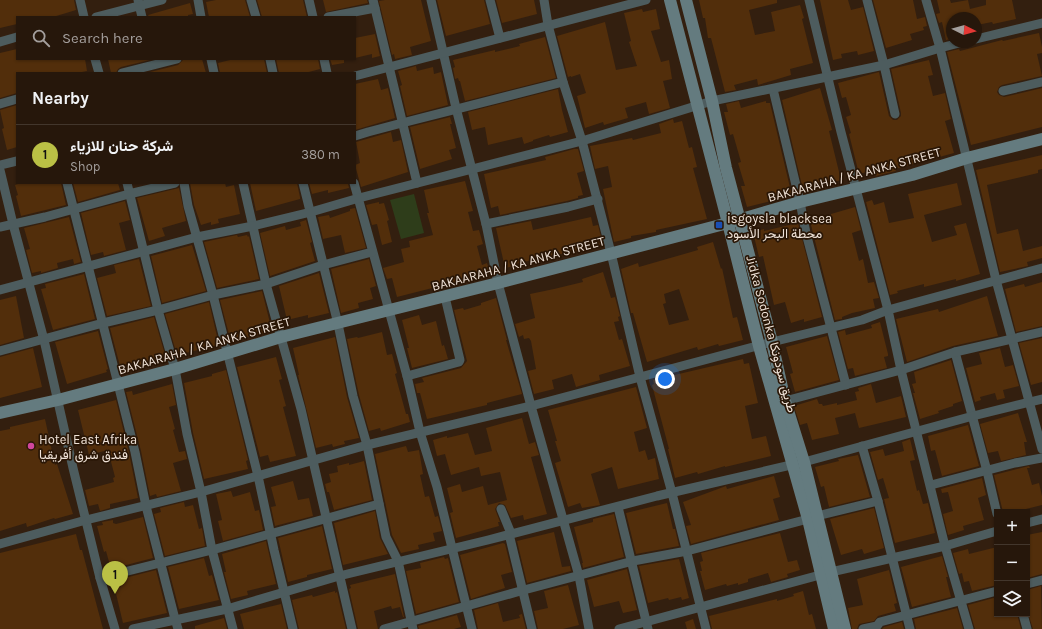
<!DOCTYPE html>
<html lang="en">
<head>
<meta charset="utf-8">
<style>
	body { margin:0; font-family:Karla,Vazirmatn,sans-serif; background:#2e2014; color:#f1f3f6 }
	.controls { position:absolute; right:12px; bottom:12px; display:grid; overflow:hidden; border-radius:0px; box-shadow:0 1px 3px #0004 }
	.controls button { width:36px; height:36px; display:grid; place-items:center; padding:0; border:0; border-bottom:1px solid #42362c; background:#26170b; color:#f1f3f6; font:20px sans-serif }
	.compass { position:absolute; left:946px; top:12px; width:36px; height:36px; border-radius:50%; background:#26170b; box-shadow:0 1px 3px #0004; rotate:95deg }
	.you { position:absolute; left:665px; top:379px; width:14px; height:14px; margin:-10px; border:3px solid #fff; border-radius:50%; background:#1a73e8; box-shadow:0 0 0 6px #1a73e833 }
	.badge { display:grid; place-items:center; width:26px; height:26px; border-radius:50%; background:#bac045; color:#111; font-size:13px; font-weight:700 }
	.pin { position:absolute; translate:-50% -33px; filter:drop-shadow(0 1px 2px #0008) }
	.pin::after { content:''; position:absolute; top:21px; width:14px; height:12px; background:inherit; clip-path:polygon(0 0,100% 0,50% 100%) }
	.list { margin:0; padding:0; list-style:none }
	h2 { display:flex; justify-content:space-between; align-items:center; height:52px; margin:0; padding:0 16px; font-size:17px }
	h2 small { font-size:13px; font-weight:400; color:#a49f9d }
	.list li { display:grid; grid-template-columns:26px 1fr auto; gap:12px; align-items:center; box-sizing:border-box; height:60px; padding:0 16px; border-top:1px solid #42362c }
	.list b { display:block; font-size:15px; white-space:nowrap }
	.list p { margin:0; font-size:13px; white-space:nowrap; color:#a49f9d }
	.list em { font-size:13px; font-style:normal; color:#a49f9d }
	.icon { flex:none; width:22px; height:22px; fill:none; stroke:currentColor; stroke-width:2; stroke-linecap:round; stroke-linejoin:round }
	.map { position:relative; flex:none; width:1042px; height:629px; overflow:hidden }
	.search { position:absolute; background:#26170b; box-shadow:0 1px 3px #0004; left:16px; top:16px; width:340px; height:44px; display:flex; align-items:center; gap:10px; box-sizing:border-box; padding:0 14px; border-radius:0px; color:#a49f9d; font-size:15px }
	.panel { position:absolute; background:#26170b; box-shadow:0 1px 3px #0004; left:16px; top:72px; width:340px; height:112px; border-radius:0px }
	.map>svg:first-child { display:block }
	.pitch { fill:#2e3d1a }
	.building { fill:#522e0b; fill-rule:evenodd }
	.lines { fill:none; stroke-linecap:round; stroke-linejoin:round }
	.street { stroke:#4d5c5e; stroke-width:9 }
	.secondary { stroke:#647b7f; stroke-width:12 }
	.transit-dot { fill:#1a4fb4; stroke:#291606; stroke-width:1.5 }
	.hotel-dot { fill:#d1479c; stroke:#291606; stroke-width:1.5 }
	.labels { text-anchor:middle; stroke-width:3.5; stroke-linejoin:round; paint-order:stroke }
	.street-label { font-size:13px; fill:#efe2d7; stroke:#291606 }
	.poi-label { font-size:13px; fill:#efe2d7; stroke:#291606; text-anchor:start }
</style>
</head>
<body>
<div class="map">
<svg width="1042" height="629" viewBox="0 0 1042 629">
	<rect width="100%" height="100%" fill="#331f0f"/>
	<!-- pitch -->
	<polygon class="pitch" points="414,194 424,233 401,239 390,200"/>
	<!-- building -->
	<g class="building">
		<polygon points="0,0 74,0 76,10 53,17 17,17 17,24 0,28"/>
		<polygon points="216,0 245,0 250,17 209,17 206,2"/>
		<polygon points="257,0 303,0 307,17 262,17"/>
		<polygon points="323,0 367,0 368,3 326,12"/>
		<polygon points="385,0 421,0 431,41 410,47 412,55 395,59 394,54 392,55 379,1"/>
		<polygon points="437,0 484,0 490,24 446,36"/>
		<polygon points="496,0 534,0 537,14 502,23"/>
		<polygon points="699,0 777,0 777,3 749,10 755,35 775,31 771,12 800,5 804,18 802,19 813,63 790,69 791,75 758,85 757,79 734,85 736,90 725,92 711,38 708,38 705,18 703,18"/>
		<polygon points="820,0 848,0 851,10 863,7 874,51 858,55 857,51 841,54 842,58 833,60"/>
		<polygon points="873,0 913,0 917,19 925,17 927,26 923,27 924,30 910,34 912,40 886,48"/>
		<polygon points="937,0 950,0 951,3 968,0 970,9 986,5 986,0 1012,0 1016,19 993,24 992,22 977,25 976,18 952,18 952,39 946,40 942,22 939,23 936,14 940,13"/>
		<polygon points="190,3 193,14 188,15 188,17 149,17 148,15"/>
		<polygon points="642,9 643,12 656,9 660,29 651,31 661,62 669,60 672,79 663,81 670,108 649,114 646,102 625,108 628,118 604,125 603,122 585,128 577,96 586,93 580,74 571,77 571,76 568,77 557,36 605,22 616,70 637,66 629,42 631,41 624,13"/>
		<polygon points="1039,33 1042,47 1042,53 1037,54 1042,76 1002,85 999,87 997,92 999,95 1004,97 1042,88 1042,127 971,145 947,52 959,49 960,51 1002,40 1003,41"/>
		<polygon points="375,34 380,56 372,58 372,54 355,58 355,38"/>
		<polygon points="545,37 556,78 465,101 460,81 459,81 458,78 455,79 453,68 455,67 453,60 495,50 495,52 520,46 519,44"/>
		<polygon points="17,49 17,59 85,59 87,71 77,73 17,73 17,93 0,98 0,53"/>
		<polygon points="108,59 150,59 150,60 121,67 118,69 116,73 111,73"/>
		<polygon points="186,59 202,59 206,73 146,73 178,65 183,60"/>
		<polygon points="234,59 264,59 267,73 220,73 218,63"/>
		<polygon points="276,59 318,59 320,69 305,73 279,73"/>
		<polygon points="330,59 344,59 344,63 332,65"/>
		<polygon points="929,60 933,75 928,76 933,96 945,93 951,119 945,121 954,153 895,169 896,171 876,176 874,170 859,174 849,134 851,133 846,117 851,115 846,97 842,98 838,83 879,72 889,116 893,120 897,120 901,116 901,113 891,69"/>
		<polygon points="416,66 417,71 433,67 434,74 441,72 448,105 407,116 400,86 402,85 398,71"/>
		<polygon points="378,79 381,90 388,88 395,118 355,130 355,84"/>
		<polygon points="820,88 832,130 829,131 841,180 803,190 782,100"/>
		<polygon points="558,89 562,110 568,132 550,137 549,135 533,140 533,141 524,144 522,137 488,145 485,127 472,130 468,112"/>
		<polygon points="739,101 741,108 766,101 766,103 770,103 792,196 747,207 741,186 745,186 738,163 741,162 733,134 730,135 724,112 728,112 726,104"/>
		<polygon points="17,105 17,147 7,150 2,129 4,128 0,110"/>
		<polygon points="450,117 452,124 450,124 456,148 449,150 452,159 420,169 410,127"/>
		<polygon points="673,119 674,123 682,121 689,148 692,147 697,167 693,168 707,219 656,230 656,232 631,236 631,238 614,242 603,189 612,187 608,166 595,169 590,146 632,138 633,140 661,133 659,124"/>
		<polygon points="391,132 393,142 401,140 408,172 361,187 355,165 360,163 356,142"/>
		<polygon points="574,149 578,149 584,171 577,173 583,195 578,196 578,198 567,201 500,215 498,206 491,208 484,174 546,160 545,157"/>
		<polygon points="1042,155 1042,169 1038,170 1038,173 987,185 997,234 1018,229 1023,251 1042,246 1042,258 1027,262 1028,266 1000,272 976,170"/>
		<polygon points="465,181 473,211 468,212 473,231 479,230 483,244 477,246 482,265 487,263 490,273 468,278 469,280 448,286 448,284 397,297 392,278 387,279 383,268 404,262 401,249 410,247 409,241 433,235 427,213 429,213 424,190"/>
		<polygon points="21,183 61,183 66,205 21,216 16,196 18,195 15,185"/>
		<polygon points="73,183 118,183 120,190 78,202"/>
		<polygon points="190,183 225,183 226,187 234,185 240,214 218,219 219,223 211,225 211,222 201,225 194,205"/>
		<polygon points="250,183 297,183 300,197 300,199 256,211"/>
		<polygon points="309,183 348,183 349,188 328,193 328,190 312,194"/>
		<polygon points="957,183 962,205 924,215 932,242 957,235 954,226 966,223 980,274 956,281 956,279 924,287 924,284 897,291 898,293 890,295 866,202 872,200 874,205 884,202 889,223 914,218 908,194"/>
		<polygon points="179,188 186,221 162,228 165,236 149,241 137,198"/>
		<polygon points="125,201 130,220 119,223 126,250 104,256 103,252 91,255 81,213"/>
		<polygon points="379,202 379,204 384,203 389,220 387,221 392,242 382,245 377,224 372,225 366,205"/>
		<polygon points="855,207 861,230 852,233 859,261 863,259 868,283 874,282 879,298 873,299 875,308 852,313 842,317 842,319 835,320 810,221 831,216 831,214"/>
		<polygon points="355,208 366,248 345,253 341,235 323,239 318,217 329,215 330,218 350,211 350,209"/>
		<polygon points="69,217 81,262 74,264 73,259 57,263 58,268 41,273 41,271 32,273 26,250 30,249 24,228"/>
		<polygon points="591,217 593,226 598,225 603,245 514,264 514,266 505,268 496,228 531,221 533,230"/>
		<polygon points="306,220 312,242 310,243 315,261 270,276 260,233 285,226 286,230 301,226 300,222"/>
		<polygon points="798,223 822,317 804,322 804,319 791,323 785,302 774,305 763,256 759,257 753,232 764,229 764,231"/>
		<polygon points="237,235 238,237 247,235 248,237 249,236 259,279 217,288 204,242"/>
		<path d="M713,242L721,269L722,268L733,318L737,317L743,340L719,346L718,344L698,350L697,347L647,362L633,313H631L621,269L638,263L639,267L698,250L697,247ZM679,289L689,320L669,325L663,304L666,303L664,294Z"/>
		<polygon points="192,245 206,291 162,303 151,256"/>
		<polygon points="139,259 151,306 107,316 97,278 116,273 114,265"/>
		<polygon points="369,259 376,286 370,288 373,299 358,303 359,308 341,313 331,269"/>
		<polygon points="603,272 611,298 615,297 620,316 618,317 619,321 614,322 619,340 622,339 630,366 599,375 600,380 576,387 572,374 552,380 554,389 534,394 528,371 536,369 531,341 529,338 524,339 523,335 519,337 515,324 535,318 530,294 554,289 583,282 582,279"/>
		<polygon points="319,273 329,313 308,318 308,315 287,320 279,286"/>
		<polygon points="84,274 95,319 53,330 41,289 46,288 45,284"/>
		<polygon points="1042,282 1042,326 1016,332 1005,289 1024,284 1025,287"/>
		<polygon points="262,291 272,331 231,342 220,300"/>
		<polygon points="16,296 24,338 0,345 0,300"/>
		<polygon points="987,296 998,336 953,346 907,362 896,319 938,309 939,312"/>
		<polygon points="496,298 507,340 506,340 522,394 487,403 487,405 427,419 420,393 417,393 415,384 424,382 422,378 461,368 467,361 454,310 463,308 464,310 481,305 481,303"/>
		<polygon points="209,302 219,345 177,355 165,314"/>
		<polygon points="419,315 422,325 436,321 442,346 444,345 448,359 412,368 407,348 409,348 402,320"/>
		<polygon points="154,317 166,358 139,365 138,361 120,366 110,328"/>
		<polygon points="880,322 888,354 888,356 884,357 887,368 855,376 853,368 848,369 838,332 845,330 846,335 872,328 871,325"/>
		<polygon points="98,331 108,369 106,370 107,372 67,384 55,342"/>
		<polygon points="382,332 387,355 392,354 397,373 395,374 406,414 408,414 410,422 381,431 380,428 369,431 359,395 347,339 357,337 358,338"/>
		<polygon points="827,336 839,380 795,392 790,374 793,373 786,347"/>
		<polygon points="335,337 347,397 359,438 344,441 345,444 333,447 332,444 316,448 298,375 299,375 293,348"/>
		<polygon points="1042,338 1042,382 1031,385 1019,343"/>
		<polygon points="33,348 42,387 0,398 0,357"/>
		<polygon points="1000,348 1005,367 1013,365 1019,386 1003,390 1005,398 997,400 995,393 980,397 981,400 975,402 966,368 982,364 979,353"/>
		<polygon points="276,357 282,379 279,380 286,406 283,407 296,456 270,462 268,455 260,457 237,367"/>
		<polygon points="743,359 744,364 749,363 758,403 745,406 752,439 766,436 771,456 725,467 725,466 698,474 697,472 675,478 668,449 669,449 652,385 654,384 653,380"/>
		<polygon points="951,360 962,401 953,404 953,406 938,411 939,413 920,419 913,393 915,393 912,384 916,383 914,372"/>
		<polygon points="226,370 248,460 246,461 248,469 204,479 193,433 184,383 212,376 212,374"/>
		<polygon points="172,384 176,405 169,407 175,429 173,430 179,452 185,451 187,459 173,463 181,491 157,497 156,494 150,496 141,451 126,392 132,391 133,395"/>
		<polygon points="871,384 876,403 901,396 906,417 859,428 855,413 835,418 839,434 812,440 807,423 800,425 794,406 817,399 819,404 822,404 823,406 837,403 837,405 857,400 855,392 859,391 858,388"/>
		<polygon points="636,387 647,428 634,432 639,452 645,450 648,460 655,458 659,479 618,489 612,467 591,474 600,505 582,508 580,503 568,507 555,463 561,461 555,441 557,441 548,410"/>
		<polygon points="116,400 129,453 138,498 110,504 110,508 100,511 98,504 89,506 85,490 114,482 113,478 115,477 108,450 89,455 78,410"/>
		<polygon points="1018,413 1027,442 1024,442 1026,455 1001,461 998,451 988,453 980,424"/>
		<polygon points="522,418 529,444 535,442 539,455 531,457 547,514 524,520 523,515 511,518 505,505 499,503 495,509 500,522 498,522 499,526 456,538 450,513 453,512 447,488 460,484 462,492 483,486 488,505 507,500 500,472 481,476 479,467 451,475 445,454 437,456 433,440 447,436 447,438 468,433 475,455 492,451 486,428"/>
		<polygon points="45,419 55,465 57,464 73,514 55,519 54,518 27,527 26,523 0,531 0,431 10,429 10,427"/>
		<polygon points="968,425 979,466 942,476 935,450 931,451 928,436"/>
		<polygon points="910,439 915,460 910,461 917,491 919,490 923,504 928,503 935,533 895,543 884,499 889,498 883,478 878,480 870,452 883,449 885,456 904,451 902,442"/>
		<polygon points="406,446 408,452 419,450 423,474 420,475 425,497 429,496 435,517 438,516 442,531 433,533 435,541 418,545 419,549 401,553 392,535 375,454"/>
		<polygon points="858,455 870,497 829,507 824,486 821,487 815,467 839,461 838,459"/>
		<polygon points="364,461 372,500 334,510 329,492 327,492 325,484 331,482 329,474 338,472 337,466 349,463 349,465"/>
		<polygon points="1029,466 1030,468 1027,468 1032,485 1039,483 1042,496 1042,505 1014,512 1003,512 994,475"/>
		<polygon points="774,476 780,497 773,499 779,520 691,544 686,526 691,525 683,502 718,489 726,486 727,489"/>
		<polygon points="982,478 986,495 978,498 984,520 963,526 964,530 948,535 943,514 953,511 948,492 942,493 941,489"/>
		<polygon points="293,481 298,500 309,498 313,516 275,526 271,507 276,506 271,487"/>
		<polygon points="231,491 233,497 250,492 255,511 259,510 263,530 223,541 218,521 222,520 216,494"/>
		<polygon points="184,502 185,507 193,505 199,529 202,528 205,546 165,556 154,514 161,512 160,508"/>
		<polygon points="667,503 673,529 675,529 679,546 636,554 626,513"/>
		<polygon points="874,508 884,548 864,554 862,549 841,555 830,519"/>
		<polygon points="375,511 380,538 388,554 343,565 334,523"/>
		<polygon points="614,514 624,557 583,568 582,563 583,563 574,527 593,522 593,519"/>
		<polygon points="143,517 153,558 111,569 106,551 104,552 97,526 103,525 102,522 113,520 113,523 116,524"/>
		<polygon points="322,526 332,569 307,575 307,577 288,582 278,538"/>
		<polygon points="554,532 562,567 570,566 571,571 527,583 517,541"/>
		<polygon points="1042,532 1042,574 1027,578 1027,535"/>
		<polygon points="780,533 788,562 797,560 800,570 787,574 788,577 771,582 768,573 748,579 748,582 738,585 738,583 727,586 726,584 705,590 700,571 702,571 700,562 703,561 701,553"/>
		<polygon points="76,534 80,550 82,550 103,629 0,629 0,553"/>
		<polygon points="266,541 276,584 247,591 248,595 231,599 224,572 226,572 222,554"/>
		<polygon points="503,543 505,544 512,572 501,575 505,588 471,599 460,555"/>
		<polygon points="997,547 997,585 972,591 969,581 964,582 962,573 959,574 953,553 968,549 969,554"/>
		<polygon points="942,556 948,577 946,577 951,597 912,607 901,567"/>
		<polygon points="444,557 445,559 448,558 459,602 416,614 406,571 421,568 420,563"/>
		<polygon points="204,558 209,576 212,575 219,600 179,609 168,567"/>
		<polygon points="679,559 689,598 682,600 681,597 669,600 668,598 648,603 639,566"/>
		<polygon points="627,569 637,610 623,613 619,601 594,607 587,580"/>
		<polygon points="156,570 167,613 123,623 113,581"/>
		<polygon points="889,570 897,603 894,604 896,611 878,616 874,621 859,624 857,629 852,629 848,608 863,605 857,579"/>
		<polygon points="395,574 404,617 403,617 400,607 392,609 391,606 374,611 378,629 358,629 349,589 351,588 350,585"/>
		<polygon points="568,585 579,625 563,629 538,629 534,611 548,608 544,591"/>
		<polygon points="1041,586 1042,629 1033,629 1027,610 1027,590"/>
		<polygon points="335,591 335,593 337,592 346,629 299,629 292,600 312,595 313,597"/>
		<polygon points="803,591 809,615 812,614 816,629 712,629 709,616 777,599 777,601 794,596 793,594"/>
		<polygon points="997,597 997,614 1017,614 1021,629 975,629 968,605"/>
		<polygon points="498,603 503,622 520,618 519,615 522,614 526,629 478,629 474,610"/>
		<polygon points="281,604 287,629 244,629 240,614"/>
		<polygon points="957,608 963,629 916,629 914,619"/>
		<polygon points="457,615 461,627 454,629 419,629 418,626"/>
		<polygon points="224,618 227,629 195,629 195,626"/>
		<polygon points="693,619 696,629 687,629 685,622"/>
		<polygon points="902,622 904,629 882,629 884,627"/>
	</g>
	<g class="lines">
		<!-- street -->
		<g class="street">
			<polyline points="80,0 84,17"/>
			<polyline points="138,0 142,17"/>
			<polyline points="198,0 201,17"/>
			<polyline points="251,0 256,17"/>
			<polyline points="309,0 313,17"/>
			<polyline points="373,0 417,183"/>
			<polyline points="431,0 456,108 486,224 498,283 531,406 579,576 589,629"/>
			<polyline points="490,0 500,38"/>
			<polyline points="544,0 548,25 563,82 582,141 611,253 640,377 672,493 706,629"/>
			<polyline points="809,0 841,132 888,310 901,370 945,546 969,629"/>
			<polyline points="867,0 884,65 895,114"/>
			<polyline points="926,0 940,48 996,280 1042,449"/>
			<polyline points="96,17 162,0"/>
			<polyline points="328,17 375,8"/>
			<polyline points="976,39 1042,23"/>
			<polyline points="0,42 17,37"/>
			<polyline points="95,59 99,73"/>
			<polyline points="211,59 214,73"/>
			<polyline points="270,59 273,73"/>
			<polyline points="324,59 327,73"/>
			<polyline points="122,73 177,59"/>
			<polyline points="355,76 646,0"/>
			<polyline points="773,89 800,202 806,233 846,385"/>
			<polyline points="1003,91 1042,82"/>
			<polyline points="0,104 17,99"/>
			<polyline points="355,136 368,132 402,123 563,82"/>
			<polyline points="0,165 17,161"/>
			<polyline points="0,170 13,224 44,340 73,468 100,578 115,629"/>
			<polyline points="67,183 118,384 135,452 146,506 175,619 178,629"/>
			<polyline points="127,183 158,310 175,369 187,434 201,492 212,550 233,629"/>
			<polyline points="184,183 188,206 213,295 258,476 274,550 293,629"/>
			<polyline points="243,183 266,284 301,409 352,629"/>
			<polyline points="303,183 338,324 353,396 367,445 386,537 398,561 413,629"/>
			<polyline points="354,183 407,376 420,432 437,487 472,629"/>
			<polyline points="486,224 568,207 598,199"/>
			<polyline points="0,227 45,217 129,194 175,183"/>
			<polyline points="0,290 197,237 253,226 311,212 359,198 582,141 712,101 884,65 940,48 963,42"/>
			<polyline points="0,351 103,323 158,310 213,295 266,284 323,265 372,252"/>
			<polyline points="955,352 987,471 997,514"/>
			<polyline points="407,376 459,362 460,360 445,297"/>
			<polyline points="785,401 901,370 955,352 1042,332"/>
			<polyline points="862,446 878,501 910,629"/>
			<polyline points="931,485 1015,463 1042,458"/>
			<polyline points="618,507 648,629"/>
			<polyline points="501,509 510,531 509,534 532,629"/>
			<polyline points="817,516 878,501"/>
			<polyline points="1027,523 1042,519"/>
			<polyline points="0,544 86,520 201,492 367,445 531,406 772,342 862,320 888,310 1042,268"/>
			<polyline points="100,578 212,550 379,504"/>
			<polyline points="1027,584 1042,580"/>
			<polyline points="1023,614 1027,629"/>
			<polyline points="133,629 227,609 339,576 488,540 657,496 804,462 973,416 1042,399"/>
			<polyline points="384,629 524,590 633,561 687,551 808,519"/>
			<polyline points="619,629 831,572 945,546 997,531"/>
			<polyline points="863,629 877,626 880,622 997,591"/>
		</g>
		<!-- secondary -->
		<g class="secondary">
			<polyline points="670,0 728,223 759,346 808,519 834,629"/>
			<polyline points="686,0 712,101 726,168 772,342 785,401 804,462 845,629"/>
			<polyline points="0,413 58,400 175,369 281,337 498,283 728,223 800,202 912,175 967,158 1042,139"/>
		</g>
	</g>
	<!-- markers -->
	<rect class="transit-dot" x="715" y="221" width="8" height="8" rx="2"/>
	<circle class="hotel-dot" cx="31" cy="446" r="4"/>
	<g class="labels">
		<!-- street labels -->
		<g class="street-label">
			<text transform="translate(854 174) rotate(-15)" y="5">BAKAARAHA / KA ANKA STREET</text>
			<text transform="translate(518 263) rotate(-15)" y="5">BAKAARAHA / KA ANKA STREET</text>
			<text transform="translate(772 334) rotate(75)" y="5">Jidka Sodonka طريق سودونكا</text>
			<text transform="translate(204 345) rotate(-16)" y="5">BAKAARAHA / KA ANKA STREET</text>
		</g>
		<!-- poi labels -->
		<g class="poi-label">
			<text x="727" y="223">isgoysla blacksea<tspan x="727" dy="15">محطة البحر الأسود</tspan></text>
			<text x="39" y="444">Hotel East Afrika<tspan x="39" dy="15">فندق شرق أفريقيا</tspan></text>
		</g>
	</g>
</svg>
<div class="controls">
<button>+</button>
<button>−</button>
<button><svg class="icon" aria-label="layers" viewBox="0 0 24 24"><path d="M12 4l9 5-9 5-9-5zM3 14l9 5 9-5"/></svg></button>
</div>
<svg class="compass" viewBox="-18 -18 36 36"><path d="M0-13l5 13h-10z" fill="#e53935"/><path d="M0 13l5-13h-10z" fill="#a49f9d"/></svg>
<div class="you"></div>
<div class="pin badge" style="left:115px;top:594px">1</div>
<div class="search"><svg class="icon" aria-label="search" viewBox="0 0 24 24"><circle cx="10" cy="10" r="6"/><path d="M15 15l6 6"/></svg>Search here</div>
<section class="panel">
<h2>Nearby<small></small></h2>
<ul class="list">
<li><span class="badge">1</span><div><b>شركة حنان للازياء</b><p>Shop</p></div><em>380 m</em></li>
</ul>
</section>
</div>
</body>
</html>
